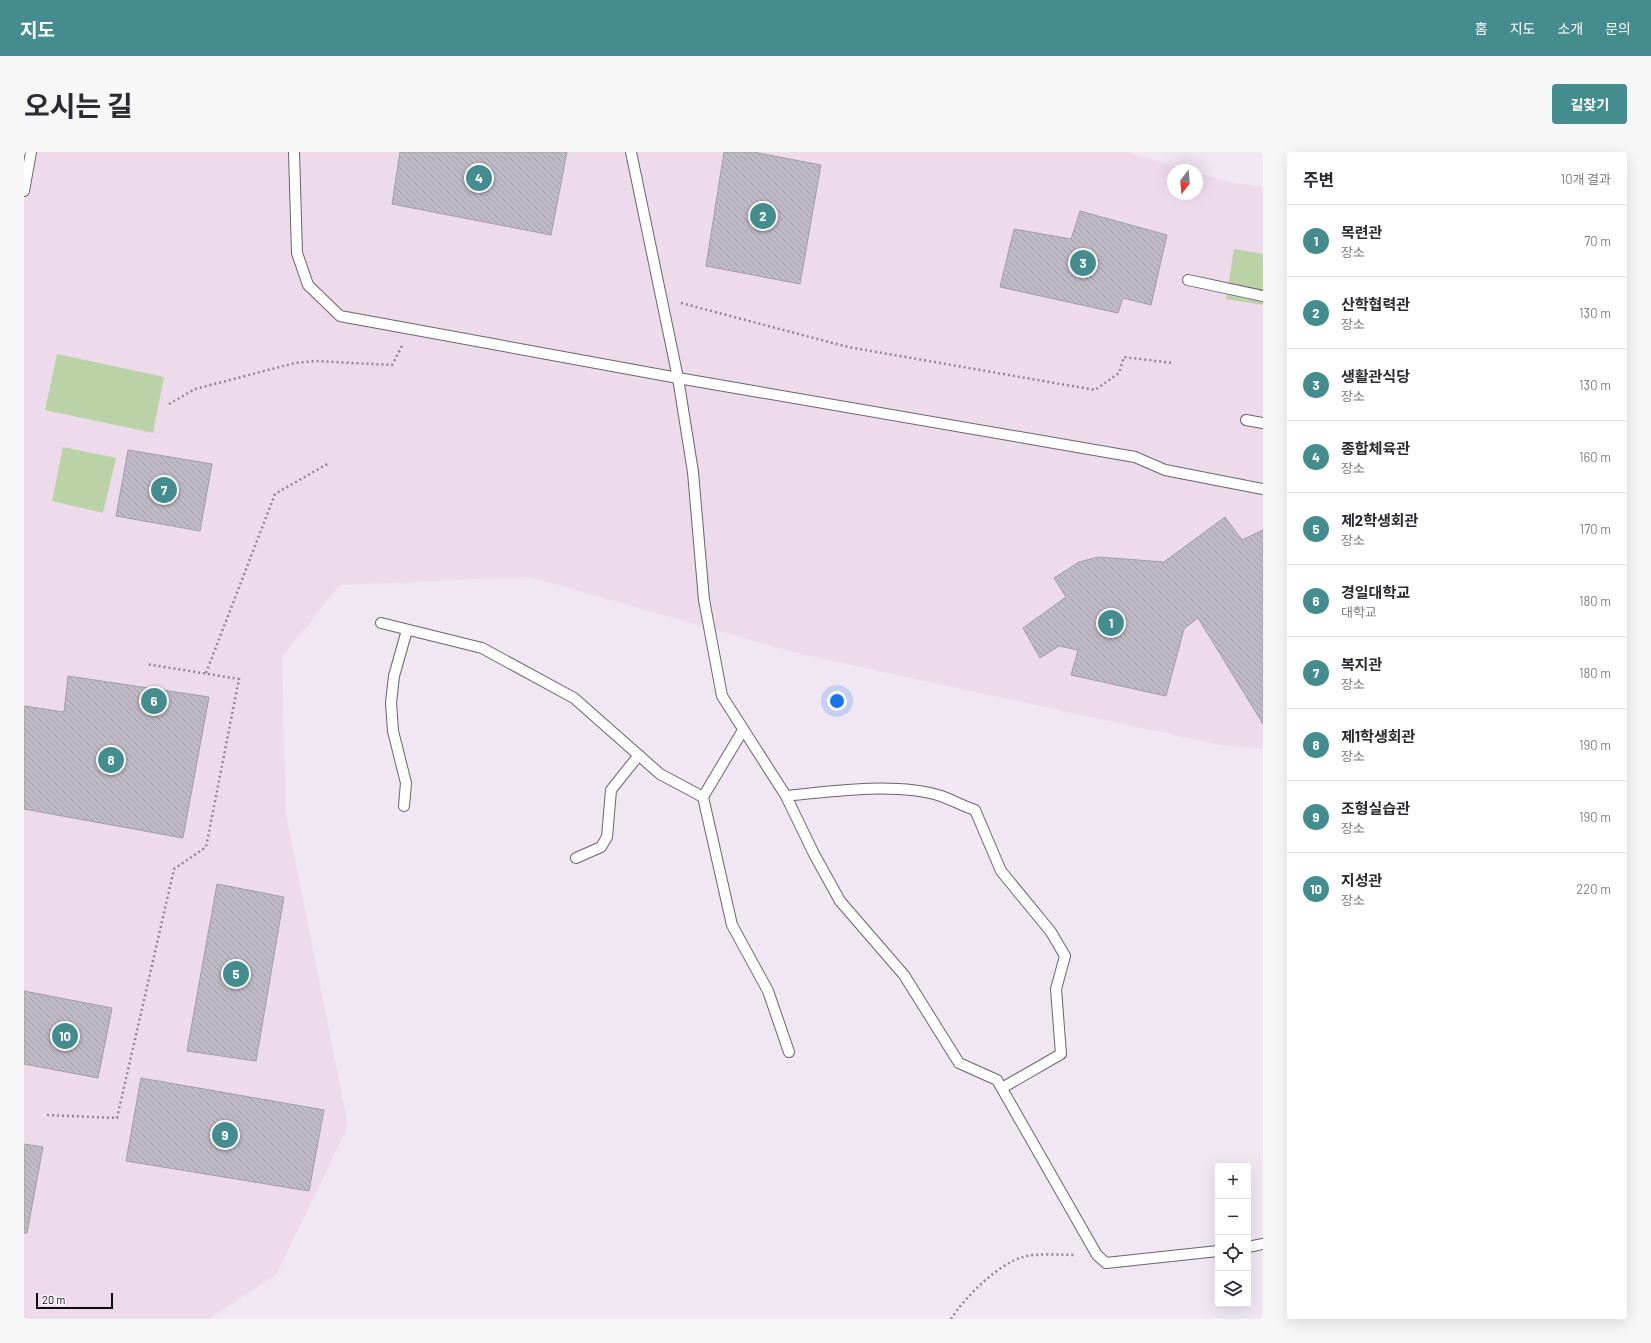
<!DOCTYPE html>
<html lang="ko">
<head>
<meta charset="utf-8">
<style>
	body { margin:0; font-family:Barlow,"Noto Sans KR",sans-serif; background:#f7f7f7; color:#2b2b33 }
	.controls { position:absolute; right:12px; bottom:12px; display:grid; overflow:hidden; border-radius:4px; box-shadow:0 4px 16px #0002 }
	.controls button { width:36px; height:36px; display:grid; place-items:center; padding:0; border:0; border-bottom:1px solid #e1e1e2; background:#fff; color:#2b2b33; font:20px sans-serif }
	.compass { position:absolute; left:1143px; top:12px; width:36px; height:36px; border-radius:50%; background:#fff; box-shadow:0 4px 16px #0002; rotate:196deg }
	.scale { position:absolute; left:12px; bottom:10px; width:77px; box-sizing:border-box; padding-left:4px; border:2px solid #0f0c10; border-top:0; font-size:11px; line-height:14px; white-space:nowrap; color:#0f0c10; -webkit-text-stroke:3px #fcf5ff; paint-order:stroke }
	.you { position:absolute; left:813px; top:549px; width:14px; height:14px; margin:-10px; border:3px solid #fff; border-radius:50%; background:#1a73e8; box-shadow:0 0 0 6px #1a73e833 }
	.badge { display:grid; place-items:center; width:26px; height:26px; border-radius:50%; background:#448c8d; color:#fff; font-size:13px; font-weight:700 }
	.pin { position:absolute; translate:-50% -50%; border:2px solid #fff; box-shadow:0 1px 4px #0006 }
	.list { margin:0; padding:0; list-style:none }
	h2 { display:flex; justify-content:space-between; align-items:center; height:52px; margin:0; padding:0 16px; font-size:17px }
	h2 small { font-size:13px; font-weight:400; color:#7c7c81 }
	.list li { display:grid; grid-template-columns:26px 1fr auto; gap:12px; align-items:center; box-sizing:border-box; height:72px; padding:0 16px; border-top:1px solid #e1e1e2 }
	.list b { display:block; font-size:15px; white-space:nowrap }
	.list p { margin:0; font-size:13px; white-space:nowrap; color:#7c7c81 }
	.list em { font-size:13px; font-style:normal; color:#7c7c81 }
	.icon { flex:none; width:22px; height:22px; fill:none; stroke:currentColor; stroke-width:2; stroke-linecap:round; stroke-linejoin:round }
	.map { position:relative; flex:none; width:1239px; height:1167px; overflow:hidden; border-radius:4px }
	header { display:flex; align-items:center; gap:24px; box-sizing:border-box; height:56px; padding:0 20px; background:#448c8d; color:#fff }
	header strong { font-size:19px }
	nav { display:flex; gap:22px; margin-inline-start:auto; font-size:14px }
	.intro { display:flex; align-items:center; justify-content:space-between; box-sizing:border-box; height:96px; padding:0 24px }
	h1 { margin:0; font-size:28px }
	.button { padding:10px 18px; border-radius:4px; background:#448c8d; color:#fff; font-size:14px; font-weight:700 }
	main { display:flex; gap:24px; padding:0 24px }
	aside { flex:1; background:#fff; border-radius:4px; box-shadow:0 4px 16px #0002 }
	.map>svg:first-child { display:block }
	.education { fill:#eddaeb }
	.green { fill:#bbd2a7 }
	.building { fill:url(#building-back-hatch); stroke:#a29da9 }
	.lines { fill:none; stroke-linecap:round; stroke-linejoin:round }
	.service-casing { stroke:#6b636e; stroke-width:12 }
	.path { stroke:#8f8891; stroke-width:2.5; stroke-dasharray:2 3; stroke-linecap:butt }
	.service { stroke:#fff; stroke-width:10 }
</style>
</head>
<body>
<header>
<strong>지도</strong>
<nav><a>홈</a><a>지도</a><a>소개</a><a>문의</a></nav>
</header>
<div class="intro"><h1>오시는 길</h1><a class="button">길찾기</a></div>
<main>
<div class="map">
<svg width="1239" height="1167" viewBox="0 0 1239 1167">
	<defs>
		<pattern id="building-back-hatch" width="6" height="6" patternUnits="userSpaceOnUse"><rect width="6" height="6" fill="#bfbac6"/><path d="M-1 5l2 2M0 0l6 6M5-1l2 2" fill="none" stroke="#a39fa9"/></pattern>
	</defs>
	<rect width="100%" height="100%" fill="#f0e7f3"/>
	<!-- education -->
	<polygon class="education" points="0,0 1103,0 1164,18 1149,18 1149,42 1173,42 1173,21 1205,30 1239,35 1239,597 1201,594 772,501 506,425 316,433 258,505 262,662 324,974 252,1123 184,1167 0,1167"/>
	<!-- green -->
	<g class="green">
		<polygon points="1210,97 1239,102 1239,153 1202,147"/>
		<polygon points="33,202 140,225 129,281 21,258"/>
		<polygon points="39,295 92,306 79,361 28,349"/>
	</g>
	<!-- building -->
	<g class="building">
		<polygon points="376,0 543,0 527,83 368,52"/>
		<polygon points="700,0 729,0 797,13 776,132 682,114"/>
		<polygon points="1056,59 1143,83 1127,153 1099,146 1094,161 976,135 990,77 1047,87"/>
		<polygon points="104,298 188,312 176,379 92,364"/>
		<polygon points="1201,365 1218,388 1239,378 1239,572 1174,466 1160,477 1142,544 1047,523 1054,498 1035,494 1016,506 999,476 1042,445 1030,426 1055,410 1074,405 1140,410"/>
		<polygon points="44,524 185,545 159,686 0,657 0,554 40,560"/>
		<polygon points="193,732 260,745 232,909 163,899"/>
		<polygon points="0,839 88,856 74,926 0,912"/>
		<polygon points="117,926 300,958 285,1039 102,1009"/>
		<polygon points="0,992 19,995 3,1081 0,1081"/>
	</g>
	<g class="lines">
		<defs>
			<g id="service">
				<polyline points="270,0 273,101 284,133 316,164 654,226 1111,305 1141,318 1239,337"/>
				<polyline points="607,0 654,226 669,320 680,448 698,544 762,644 790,702 816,749 880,823 935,911 973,928 1073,1103 1082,1111 1194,1099"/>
				<polyline points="0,39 7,0"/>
				<polyline points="1164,128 1239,144"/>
				<polyline points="1222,268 1239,271"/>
				<polyline points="357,471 458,496 550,546 636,622 679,645 708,773 744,839 765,900"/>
				<path d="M762,644C807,639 873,630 917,644C928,648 939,654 951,658L977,719L1027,780L1041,804L1032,837L1037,902L978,936"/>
				<polyline points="679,645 719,578"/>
				<polyline points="380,654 382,631 369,579 367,551 370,524 383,478"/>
				<polyline points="552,706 577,695 583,685 587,638 615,603"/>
				<polyline points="1224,1095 1239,1092"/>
			</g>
		</defs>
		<!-- service casing -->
		<use href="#service" class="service-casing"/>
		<!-- path -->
		<g class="path">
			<polyline points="657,151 824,195 1071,238 1095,221 1100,205 1149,211"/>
			<polyline points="145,252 171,237 271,211 291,209 368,213 378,194"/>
			<polyline points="182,521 251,342 305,311"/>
			<polyline points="23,963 93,966 150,717 182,695 215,527 122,512"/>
			<path d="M927,1167C941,1145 974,1112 999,1105C1010,1101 1039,1103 1052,1103"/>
		</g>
		<!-- service -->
		<use href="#service" class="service"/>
	</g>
</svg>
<div class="controls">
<button>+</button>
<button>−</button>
<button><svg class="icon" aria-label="locate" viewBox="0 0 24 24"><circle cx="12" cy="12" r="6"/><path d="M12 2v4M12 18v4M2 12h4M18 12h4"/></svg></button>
<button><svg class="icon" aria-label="layers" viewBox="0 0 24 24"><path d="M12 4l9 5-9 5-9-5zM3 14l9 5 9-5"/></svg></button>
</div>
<svg class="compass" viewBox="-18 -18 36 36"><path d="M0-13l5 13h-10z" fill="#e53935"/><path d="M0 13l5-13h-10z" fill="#7c7c81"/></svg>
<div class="scale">20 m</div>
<div class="you"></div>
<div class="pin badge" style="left:1087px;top:471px">1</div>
<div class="pin badge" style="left:739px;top:64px">2</div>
<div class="pin badge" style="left:1059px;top:111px">3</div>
<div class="pin badge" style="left:455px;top:26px">4</div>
<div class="pin badge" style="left:212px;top:822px">5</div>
<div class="pin badge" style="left:130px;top:549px">6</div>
<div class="pin badge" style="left:140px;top:338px">7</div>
<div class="pin badge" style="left:87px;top:608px">8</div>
<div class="pin badge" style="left:201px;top:983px">9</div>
<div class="pin badge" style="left:41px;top:884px">10</div>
</div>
<aside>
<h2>주변<small>10개 결과</small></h2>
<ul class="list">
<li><span class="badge">1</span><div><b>목련관</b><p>장소</p></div><em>70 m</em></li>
<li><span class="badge">2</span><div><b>산학협력관</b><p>장소</p></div><em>130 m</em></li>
<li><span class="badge">3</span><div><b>생활관식당</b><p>장소</p></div><em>130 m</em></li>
<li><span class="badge">4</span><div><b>종합체육관</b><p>장소</p></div><em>160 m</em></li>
<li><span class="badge">5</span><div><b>제2학생회관</b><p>장소</p></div><em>170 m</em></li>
<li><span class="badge">6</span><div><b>경일대학교</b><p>대학교</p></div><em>180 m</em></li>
<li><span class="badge">7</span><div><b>복지관</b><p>장소</p></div><em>180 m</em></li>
<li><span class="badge">8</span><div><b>제1학생회관</b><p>장소</p></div><em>190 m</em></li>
<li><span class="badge">9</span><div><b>조형실습관</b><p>장소</p></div><em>190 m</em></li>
<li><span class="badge">10</span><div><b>지성관</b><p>장소</p></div><em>220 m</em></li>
</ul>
</aside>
</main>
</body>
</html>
